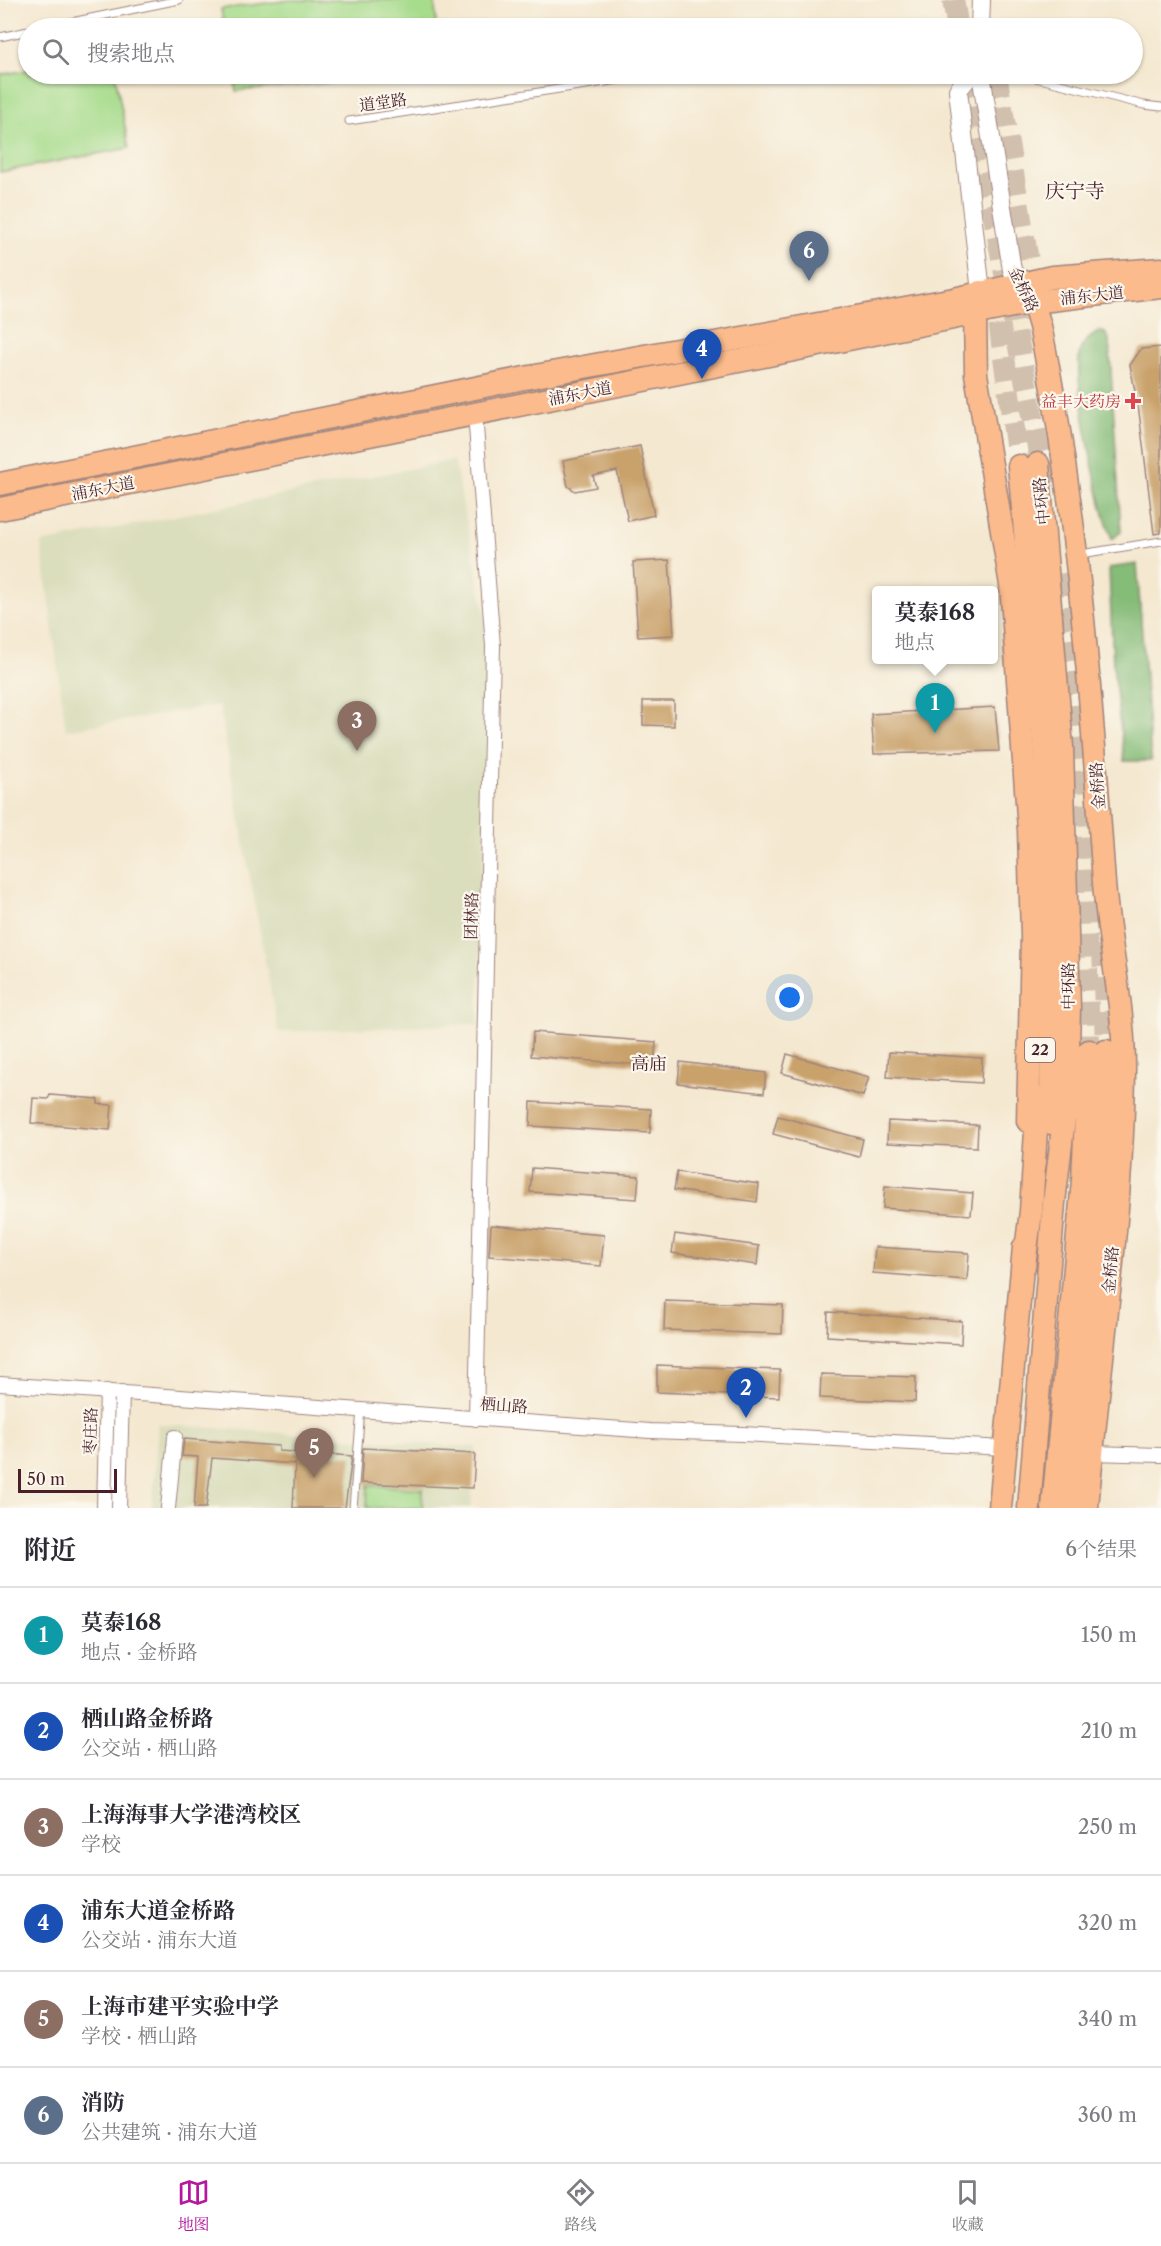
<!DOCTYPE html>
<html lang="zh">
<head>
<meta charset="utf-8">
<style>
	body { margin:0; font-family:"Libre Caslon Text","Noto Serif SC",serif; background:#f2f2f3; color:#2b2b33 }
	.scale { position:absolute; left:18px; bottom:15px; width:99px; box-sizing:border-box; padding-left:6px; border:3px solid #4a1f2b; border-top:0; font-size:16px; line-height:21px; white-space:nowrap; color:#4a1f2b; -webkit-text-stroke:4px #fbf7ec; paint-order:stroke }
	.you { position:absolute; left:790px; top:998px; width:21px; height:21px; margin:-15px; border:4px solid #fff; border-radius:50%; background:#1a73e8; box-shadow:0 0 0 9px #1a73e833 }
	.badge { display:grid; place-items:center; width:39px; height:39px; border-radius:50%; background:#b5179e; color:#fff; font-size:20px; font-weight:700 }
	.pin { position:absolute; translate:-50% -50px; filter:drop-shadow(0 2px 3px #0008) }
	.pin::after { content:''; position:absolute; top:32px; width:21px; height:18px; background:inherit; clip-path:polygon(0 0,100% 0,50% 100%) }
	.popup { position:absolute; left:872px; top:586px; width:126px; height:78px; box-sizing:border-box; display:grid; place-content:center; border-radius:6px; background:#fff; filter:drop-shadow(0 2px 4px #0005); font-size:20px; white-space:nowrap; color:#7c7c81 }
	.popup b { font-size:22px; color:#2b2b33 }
	.popup::after { content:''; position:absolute; left:50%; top:100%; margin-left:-12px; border:12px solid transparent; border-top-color:#fff }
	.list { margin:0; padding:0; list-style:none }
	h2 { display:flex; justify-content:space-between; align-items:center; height:78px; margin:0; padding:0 24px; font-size:26px }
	h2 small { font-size:20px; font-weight:400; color:#7c7c81 }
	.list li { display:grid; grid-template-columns:39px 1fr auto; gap:18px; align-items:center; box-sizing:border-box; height:96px; padding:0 24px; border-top:2px solid #e1e1e2 }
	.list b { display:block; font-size:22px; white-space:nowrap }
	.list p { margin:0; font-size:20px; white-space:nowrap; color:#7c7c81 }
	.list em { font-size:20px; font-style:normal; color:#7c7c81 }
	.icon { flex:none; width:33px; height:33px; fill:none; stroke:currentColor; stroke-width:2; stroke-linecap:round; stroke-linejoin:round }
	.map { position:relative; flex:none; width:1161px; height:1508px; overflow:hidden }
	.search { position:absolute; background:#fff; box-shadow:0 2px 4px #0004; left:18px; right:18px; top:18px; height:66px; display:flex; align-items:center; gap:15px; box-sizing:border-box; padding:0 21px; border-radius:33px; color:#7c7c81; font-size:22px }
	.sheet { height:654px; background:#fff }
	nav { display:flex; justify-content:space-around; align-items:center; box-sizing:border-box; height:84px; border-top:2px solid #e1e1e2; background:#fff; font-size:16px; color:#7c7c81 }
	nav a { display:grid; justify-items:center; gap:3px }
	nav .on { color:#b5179e }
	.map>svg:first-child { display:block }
	.built { fill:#dbdebd }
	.green { fill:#a7dc8d; stroke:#787e5c; stroke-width:1.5 }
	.forest { fill:#85bc78; stroke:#686e52; stroke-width:1.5 }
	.building { fill:#c9a16b }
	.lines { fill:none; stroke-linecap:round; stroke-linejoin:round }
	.trunk-tunnel { stroke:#d2c0af; stroke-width:22; stroke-dasharray:22 11; stroke-linecap:butt }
	.service-casing { stroke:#9f847e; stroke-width:9 }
	.minor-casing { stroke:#9f847e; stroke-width:16 }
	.tertiary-casing { stroke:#9f847e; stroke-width:20 }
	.primary-casing { stroke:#9f847e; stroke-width:25 }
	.trunk-casing { stroke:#9f847e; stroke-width:25 }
	.service { stroke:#fff; stroke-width:7 }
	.minor { stroke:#fff; stroke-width:14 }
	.tertiary { stroke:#fff; stroke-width:18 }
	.primary { stroke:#fbbb8c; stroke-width:22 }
	.trunk { stroke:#fbbb8c; stroke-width:22 }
	.health-dot { fill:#e0444e; stroke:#fbf7ec; stroke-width:2 }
	.labels { text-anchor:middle; stroke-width:4.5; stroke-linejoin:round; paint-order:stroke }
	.shield { fill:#fbf7ec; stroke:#7f6065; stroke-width:1.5 }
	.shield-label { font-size:15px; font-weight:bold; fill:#4a1f2b }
	.street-label { font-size:16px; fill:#4a1f2b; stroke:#fbf7ec }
	.health-label { font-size:16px; fill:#be3a42; stroke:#fbf7ec; text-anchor:end }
	.neighbourhood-label { font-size:18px; fill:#4a1f2b; stroke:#fbf7ec }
	.quarter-label { font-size:20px; fill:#4a1f2b; stroke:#fbf7ec }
</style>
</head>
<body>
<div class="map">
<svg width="1161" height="1508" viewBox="0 0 1161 1508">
	<rect width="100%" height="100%" fill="#fbf7ec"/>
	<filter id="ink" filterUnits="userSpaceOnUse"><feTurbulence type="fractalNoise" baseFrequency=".0167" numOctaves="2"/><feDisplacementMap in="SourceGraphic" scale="12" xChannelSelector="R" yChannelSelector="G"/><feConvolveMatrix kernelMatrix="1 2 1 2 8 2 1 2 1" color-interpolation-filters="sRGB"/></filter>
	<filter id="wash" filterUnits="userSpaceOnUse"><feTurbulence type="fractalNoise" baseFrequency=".008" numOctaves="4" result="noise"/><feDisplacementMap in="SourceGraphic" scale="24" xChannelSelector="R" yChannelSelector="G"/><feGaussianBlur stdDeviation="1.35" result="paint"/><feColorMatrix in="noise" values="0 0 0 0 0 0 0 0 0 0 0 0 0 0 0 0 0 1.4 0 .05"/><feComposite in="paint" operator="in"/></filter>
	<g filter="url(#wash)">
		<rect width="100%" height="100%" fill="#f4e8d0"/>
		<!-- built -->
		<g class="built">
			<polygon points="454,460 487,623 487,773 478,1024 278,1032 219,705 66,730 41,543"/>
			<polygon points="158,1424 476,1447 471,1508 152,1508"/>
		</g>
		<!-- green -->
		<g class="green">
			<polygon points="290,0 435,0 436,28 224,28 221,9"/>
			<polygon points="28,70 28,74 115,74 129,148 0,172 0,75"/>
			<polygon points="233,74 430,74 236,91"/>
			<polygon points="368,1485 423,1489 422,1508 367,1508"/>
		</g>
		<!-- forest -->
		<g class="forest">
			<path d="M1099,331L1105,333L1109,339L1121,532L1112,539C1099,505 1073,384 1080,351C1083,342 1092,336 1099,331Z"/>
			<polygon points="1137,564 1151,761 1124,761 1113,665 1109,568"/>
		</g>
		<g id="blocks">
			<!-- building -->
			<g class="building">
				<polygon points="1161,347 1161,533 1154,534 1139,412 1130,365 1141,349"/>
				<polygon points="640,446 654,515 628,521 617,471 593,476 596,487 575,491 568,486 563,461"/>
				<polygon points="669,560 674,635 638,637 633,562"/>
				<polygon points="643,701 674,701 674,726 643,725"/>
				<polygon points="995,707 999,751 874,754 871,714"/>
				<polygon points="533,1032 656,1042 654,1066 531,1056"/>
				<polygon points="889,1052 982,1058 981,1083 887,1077"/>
				<polygon points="787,1054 869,1077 863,1096 782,1073"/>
				<polygon points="680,1062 766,1073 764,1093 678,1083"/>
				<polygon points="50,1095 98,1099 98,1104 112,1105 110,1130 31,1123 33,1098 48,1099"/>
				<polygon points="531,1102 651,1109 650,1133 530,1126"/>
				<polygon points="778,1116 863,1139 859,1157 773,1134"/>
				<polygon points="888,1121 978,1125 977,1147 887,1143"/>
				<polygon points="532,1168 639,1176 637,1199 530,1192"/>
				<polygon points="677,1172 759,1184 757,1202 674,1190"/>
				<polygon points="885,1186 973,1193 971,1215 883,1208"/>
				<polygon points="491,1225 604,1235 601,1266 489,1256"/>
				<polygon points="675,1234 759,1246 757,1265 672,1253"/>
				<polygon points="875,1247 969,1253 967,1280 873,1273"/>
				<polygon points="665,1301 783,1305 782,1334 664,1330"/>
				<polygon points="828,1312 962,1321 961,1344 827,1336"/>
				<polygon points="657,1365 780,1370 779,1397 657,1392"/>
				<polygon points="821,1374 916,1377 915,1402 820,1398"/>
				<polygon points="184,1439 279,1446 279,1451 352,1456 345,1508 293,1508 295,1464 212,1458 206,1508 194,1508 198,1457 182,1456"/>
				<polygon points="363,1448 475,1454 473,1488 361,1483"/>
			</g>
		</g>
	</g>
	<g filter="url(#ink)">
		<use href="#blocks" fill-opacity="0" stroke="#9f847e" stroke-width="1.5"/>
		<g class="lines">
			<!-- trunk-tunnel -->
			<g class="trunk-tunnel">
				<polyline points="953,0 958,28"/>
				<polyline points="967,74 1045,484"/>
				<polyline points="996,74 1035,301"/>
				<polyline points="995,292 1019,466"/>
				<path d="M1057,574C1079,731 1086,891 1089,1051"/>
				<polyline points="1103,945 1106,1051"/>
			</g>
			<defs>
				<g id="service">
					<polyline points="42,28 179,0"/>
					<polyline points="0,37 28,31"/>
					<polyline points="1020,74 1144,105 1161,107"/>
					<polyline points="349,121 625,79 743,74"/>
					<polyline points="1081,554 1161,541"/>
					<polyline points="353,1508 361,1409"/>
				</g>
				<g id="minor">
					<polyline points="475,414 493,646 476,1419"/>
					<polyline points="0,1384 650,1431 742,1434 1005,1448"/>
					<polyline points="1092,1453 1161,1455"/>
					<polyline points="104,1508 107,1391"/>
					<polyline points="119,1508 122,1392"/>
					<polyline points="168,1508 175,1437"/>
				</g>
				<g id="tertiary">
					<polyline points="980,28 981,0"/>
					<polyline points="971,74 958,90 981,292"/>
					<polyline points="981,74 1012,270 1020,282"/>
				</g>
				<g id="primary">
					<path d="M1020,282L1033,302L1040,326C1078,510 1091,696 1104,883C1109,947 1125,1010 1124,1073C1122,1218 1099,1363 1087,1508"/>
					<polyline points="981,292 975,314 976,374 1011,585 1029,830 1032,937 1028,1121"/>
					<polyline points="0,484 530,377 954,299 1052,277 1161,269"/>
					<polyline points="0,509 1033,302 1161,287"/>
					<polyline points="1000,1508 1024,1247"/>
				</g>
				<g id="trunk">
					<polyline points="1019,466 1045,748 1052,917 1051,1123"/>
					<polyline points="1024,1266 1031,1211 1038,1098"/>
					<polyline points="1029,1508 1054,1203 1067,1093 1069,1007 1062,747 1038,464"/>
					<polyline points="1053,1508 1083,1180 1089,1051"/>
					<polyline points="1070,1508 1101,1181 1106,1051"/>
				</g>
			</defs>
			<!-- service casing -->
			<use href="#service" class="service-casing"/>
			<!-- minor casing -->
			<use href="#minor" class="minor-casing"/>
			<!-- tertiary casing -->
			<use href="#tertiary" class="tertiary-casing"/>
			<!-- primary casing -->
			<use href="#primary" class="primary-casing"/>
			<!-- trunk casing -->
			<use href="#trunk" class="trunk-casing"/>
			<!-- service -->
			<use href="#service" class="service"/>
			<!-- minor -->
			<use href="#minor" class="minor"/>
			<!-- tertiary -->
			<use href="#tertiary" class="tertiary"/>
			<!-- primary -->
			<use href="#primary" class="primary"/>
			<!-- trunk -->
			<use href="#trunk" class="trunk"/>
		</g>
	</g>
	<!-- markers -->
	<path class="health-dot" d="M1130 392h6v6h6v6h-6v6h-6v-6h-6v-6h6z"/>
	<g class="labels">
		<!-- shield labels -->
		<rect class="shield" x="1025" y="1038" width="30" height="24" rx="4.5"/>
		<g class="shield-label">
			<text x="1040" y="1055">22</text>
		</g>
		<!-- street labels -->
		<g class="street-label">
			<text transform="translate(383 102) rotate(-8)" y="6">道堂路</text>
			<text transform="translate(1024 289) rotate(65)" y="6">金桥路</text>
			<text transform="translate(1092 295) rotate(-6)" y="6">浦东大道</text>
			<text transform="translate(580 393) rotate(-11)" y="6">浦东大道</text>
			<text transform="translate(103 488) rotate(-11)" y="6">浦东大道</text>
			<text transform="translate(1041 501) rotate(-96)" y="6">中环路</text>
			<text transform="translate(1097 786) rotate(-94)" y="6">金桥路</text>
			<text transform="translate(471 916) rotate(-89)" y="6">团林路</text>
			<text transform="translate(1068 986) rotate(-90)" y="6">中环路</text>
			<text transform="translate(1110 1270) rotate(-85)" y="6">金桥路</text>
			<text transform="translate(504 1405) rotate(4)" y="6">栖山路</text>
			<text transform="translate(90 1431) rotate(-88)" y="6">枣庄路</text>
		</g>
		<!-- health labels -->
		<g class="health-label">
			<text x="1121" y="407">益丰大药房</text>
		</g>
		<!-- neighbourhood labels -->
		<g class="neighbourhood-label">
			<text x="649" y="1070">高庙</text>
		</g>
		<!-- quarter labels -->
		<g class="quarter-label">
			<text x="1075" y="198">庆宁寺</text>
		</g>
	</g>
</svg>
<div class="scale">50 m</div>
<div class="you"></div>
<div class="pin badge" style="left:935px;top:733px;background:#0f9aa8">1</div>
<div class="popup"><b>莫泰168</b>地点</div>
<div class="pin badge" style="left:746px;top:1418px;background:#1a4fb4">2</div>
<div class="pin badge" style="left:357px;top:751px;background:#8d6e63">3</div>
<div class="pin badge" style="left:702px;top:379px;background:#1a4fb4">4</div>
<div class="pin badge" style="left:314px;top:1478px;background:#8d6e63">5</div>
<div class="pin badge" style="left:809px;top:281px;background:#5c6f8a">6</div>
<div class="search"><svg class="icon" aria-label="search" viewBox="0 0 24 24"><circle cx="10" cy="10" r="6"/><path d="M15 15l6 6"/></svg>搜索地点</div>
</div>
<section class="sheet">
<h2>附近<small>6个结果</small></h2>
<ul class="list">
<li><span class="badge" style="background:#0f9aa8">1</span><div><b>莫泰168</b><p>地点 · 金桥路</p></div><em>150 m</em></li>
<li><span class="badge" style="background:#1a4fb4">2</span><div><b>栖山路金桥路</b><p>公交站 · 栖山路</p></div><em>210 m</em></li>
<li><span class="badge" style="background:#8d6e63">3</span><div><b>上海海事大学港湾校区</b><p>学校</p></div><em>250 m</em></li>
<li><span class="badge" style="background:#1a4fb4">4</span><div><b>浦东大道金桥路</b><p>公交站 · 浦东大道</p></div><em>320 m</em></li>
<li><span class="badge" style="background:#8d6e63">5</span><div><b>上海市建平实验中学</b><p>学校 · 栖山路</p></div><em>340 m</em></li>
<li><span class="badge" style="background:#5c6f8a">6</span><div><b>消防</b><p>公共建筑 · 浦东大道</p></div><em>360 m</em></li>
</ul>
</section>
<nav>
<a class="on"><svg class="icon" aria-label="map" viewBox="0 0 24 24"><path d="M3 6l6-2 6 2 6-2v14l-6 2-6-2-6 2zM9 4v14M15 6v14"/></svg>地图</a>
<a><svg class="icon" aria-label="directions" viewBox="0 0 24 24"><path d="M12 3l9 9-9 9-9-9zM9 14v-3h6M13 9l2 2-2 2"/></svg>路线</a>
<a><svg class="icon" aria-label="saved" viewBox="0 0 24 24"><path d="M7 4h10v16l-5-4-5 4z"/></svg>收藏</a>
</nav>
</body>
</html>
